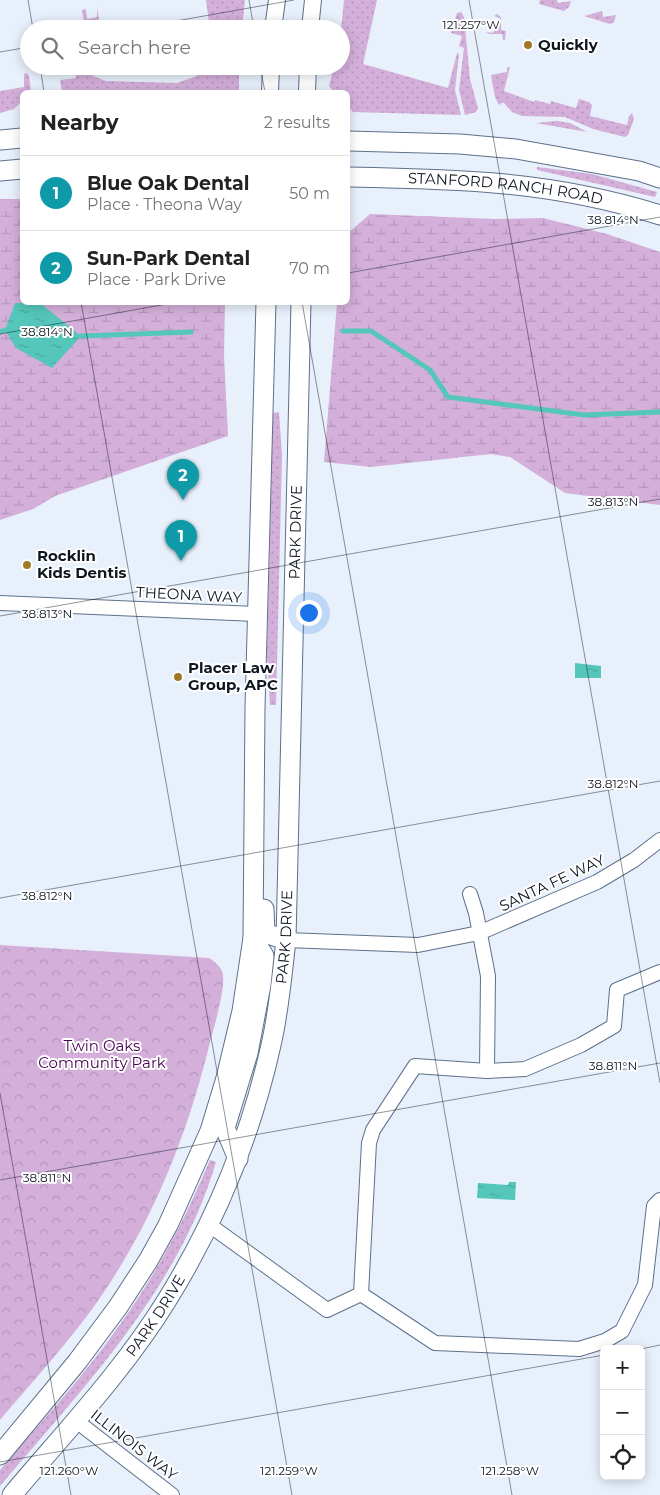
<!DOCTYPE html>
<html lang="en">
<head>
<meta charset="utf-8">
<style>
	body { margin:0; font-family:Montserrat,sans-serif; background:#f2f2f2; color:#222 }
	.controls { position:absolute; right:15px; bottom:15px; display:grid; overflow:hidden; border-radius:8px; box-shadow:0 2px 12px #0003 }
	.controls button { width:45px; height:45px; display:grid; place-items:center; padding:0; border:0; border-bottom:1px solid #e0e0e0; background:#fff; color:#222; font:25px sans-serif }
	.you { position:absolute; left:308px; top:612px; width:18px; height:18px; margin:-12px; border:4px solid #fff; border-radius:50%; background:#1a73e8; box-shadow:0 0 0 8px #1a73e833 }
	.badge { display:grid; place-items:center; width:32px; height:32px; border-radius:50%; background:#111827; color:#fff; font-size:16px; font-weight:700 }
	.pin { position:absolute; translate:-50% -41px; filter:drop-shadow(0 1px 2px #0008) }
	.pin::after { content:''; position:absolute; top:26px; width:18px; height:15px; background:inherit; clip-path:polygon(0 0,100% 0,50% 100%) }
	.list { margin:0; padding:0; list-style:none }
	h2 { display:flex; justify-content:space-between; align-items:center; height:65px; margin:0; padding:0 20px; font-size:21px }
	h2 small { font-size:16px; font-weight:400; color:#767676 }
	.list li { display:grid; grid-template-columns:32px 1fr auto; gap:15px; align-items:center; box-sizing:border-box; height:75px; padding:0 20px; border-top:1px solid #e0e0e0 }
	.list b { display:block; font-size:19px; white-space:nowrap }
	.list p { margin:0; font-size:16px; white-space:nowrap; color:#767676 }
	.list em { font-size:16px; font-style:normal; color:#767676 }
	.icon { flex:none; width:28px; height:28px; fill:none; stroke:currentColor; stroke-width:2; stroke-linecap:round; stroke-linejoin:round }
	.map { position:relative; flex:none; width:660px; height:1495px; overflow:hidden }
	.search { position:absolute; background:#fff; box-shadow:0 2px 12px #0003; left:20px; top:20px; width:330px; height:55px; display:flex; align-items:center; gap:12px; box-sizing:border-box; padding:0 18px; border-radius:28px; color:#767676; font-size:19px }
	.panel { position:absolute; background:#fff; box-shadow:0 2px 12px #0003; left:20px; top:90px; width:330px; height:215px; border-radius:8px }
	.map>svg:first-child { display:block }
	.grass { fill:url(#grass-dots) }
	.wetland { fill:url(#wetland-marsh) }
	.park { fill:url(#park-crowns) }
	.water { fill:url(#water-ripples) }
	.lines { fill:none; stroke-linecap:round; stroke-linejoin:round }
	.stream { stroke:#55c6ba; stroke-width:5 }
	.minor-casing { stroke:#5d718a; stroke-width:16 }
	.tertiary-casing { stroke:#5d718a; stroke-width:18 }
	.secondary-casing { stroke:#5d718a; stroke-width:21 }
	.minor { stroke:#fff; stroke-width:14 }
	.tertiary { stroke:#fff; stroke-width:16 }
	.secondary { stroke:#fff; stroke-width:19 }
	.ticks { fill:none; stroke:#0e1620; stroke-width:1; stroke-opacity:0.45 }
	.poi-dot { fill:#9f7926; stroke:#fff; stroke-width:2 }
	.labels { text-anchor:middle; stroke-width:4; stroke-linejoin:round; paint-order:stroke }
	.poi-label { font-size:15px; font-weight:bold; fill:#0e1620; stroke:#fff; text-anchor:start }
	.street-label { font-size:15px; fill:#0e1620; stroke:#fff }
	.park-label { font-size:15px; fill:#45004f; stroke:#fff }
	.ticks-label { font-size:12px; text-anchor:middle; fill:#0e1620; stroke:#fff; stroke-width:4; stroke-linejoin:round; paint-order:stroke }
</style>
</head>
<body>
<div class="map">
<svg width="660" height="1495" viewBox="0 0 660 1495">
	<defs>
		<pattern id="grass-dots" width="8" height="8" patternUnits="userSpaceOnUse" patternTransform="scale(1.25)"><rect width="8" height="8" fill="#d4afda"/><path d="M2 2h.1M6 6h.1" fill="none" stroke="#b596bb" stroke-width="1.8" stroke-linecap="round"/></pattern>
		<pattern id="wetland-marsh" width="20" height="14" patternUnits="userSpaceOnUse" patternTransform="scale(1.25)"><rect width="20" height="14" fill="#d4afda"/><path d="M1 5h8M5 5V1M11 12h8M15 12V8" fill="none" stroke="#b596bb"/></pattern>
		<pattern id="park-crowns" width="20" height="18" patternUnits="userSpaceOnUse" patternTransform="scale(1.25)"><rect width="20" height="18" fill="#d4afda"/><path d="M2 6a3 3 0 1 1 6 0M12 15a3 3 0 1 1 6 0" fill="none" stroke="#b596bb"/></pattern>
		<pattern id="water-ripples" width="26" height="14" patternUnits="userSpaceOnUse" patternTransform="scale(1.25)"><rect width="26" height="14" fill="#55c6ba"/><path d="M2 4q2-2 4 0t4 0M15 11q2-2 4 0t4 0" fill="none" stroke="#49a9a0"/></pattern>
	</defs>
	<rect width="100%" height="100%" fill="#e7f0fb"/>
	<!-- grass -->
	<g class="grass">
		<polygon points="206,0 245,0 242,29 210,29"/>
		<polygon points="344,0 377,0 363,64 448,88 457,53 459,54 455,90 461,115 353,112 348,106 348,92 334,92 329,86 334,66 341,66 341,29"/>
		<polygon points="540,0 557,0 558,3 571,1 569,7 564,11 539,4"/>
		<polygon points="97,7 100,27 85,28 82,10 86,9 87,19 97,17"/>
		<polygon points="602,11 603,17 616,15 614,22 610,24 584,16"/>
		<polygon points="461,12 464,17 470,79 478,108 476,112 465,115 459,90 464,48 459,46 462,36 451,33 457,13"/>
		<polygon points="497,14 501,17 501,30 506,31 505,40 503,40 502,34 489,34 486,32 493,33 500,18 494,16"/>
		<polygon points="75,66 82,66 93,76 106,81 177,83 197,76 207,66 239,66 239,89 235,92 62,92 60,80 76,78"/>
		<polygon points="510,67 504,91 534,102 535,100 550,104 551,101 576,108 579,99 589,102 592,105 590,116 627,125 629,116 632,113 634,119 628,135 625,137 593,129 565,117 522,116 512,112 503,102 499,105 495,97 491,75 507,72 507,68"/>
		<polygon points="24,74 27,73 29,76 31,92 22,92 22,101 14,109 0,113 0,91 24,87"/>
		<polygon points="557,121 570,123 587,132 536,123"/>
		<polygon points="537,167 592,174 657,192 655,197 537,170"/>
		<polygon points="279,412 282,455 276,705 270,705 267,655 273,413"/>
		<path d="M210,1160L216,1162C179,1289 83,1388 0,1486V1470C41,1422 85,1375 121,1323C157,1273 186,1217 210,1160Z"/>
	</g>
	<!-- wetland -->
	<g class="wetland">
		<polygon points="0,199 22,199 22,302 225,303 224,355 228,436 55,496 33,509 0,520"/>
		<polygon points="370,214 495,219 543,218 607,234 660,252 660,505 565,493 510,457 491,454 371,467 324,462 337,303 348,302 348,233"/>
	</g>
	<!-- park -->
	<path class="park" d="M0,945L209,958C215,962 222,967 223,975C225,988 215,1025 211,1038C191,1122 161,1202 115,1275C83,1327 39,1374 0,1420Z"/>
	<!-- water -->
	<g class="water">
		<polygon points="15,303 40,303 81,336 52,368 16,348 5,330"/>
		<polygon points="575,663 601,666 601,678 575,678"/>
		<polygon points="509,1182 516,1182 515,1200 477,1198 478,1183 508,1185"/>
	</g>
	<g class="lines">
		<!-- stream -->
		<g class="stream">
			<polyline points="343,331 371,331 430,370 448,397 584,415 660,412"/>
			<polyline points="0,332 5,330"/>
			<polyline points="81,336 191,332"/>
		</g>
		<defs>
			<g id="minor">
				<polyline points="0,603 257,614"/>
				<polyline points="470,894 476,913 488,976 487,1071"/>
				<polyline points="286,940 418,945 479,933 597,882 634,860 660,840"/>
				<polyline points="660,972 617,990 614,1026 581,1045 525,1069 487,1071 415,1066 373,1130 369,1143 361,1294 435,1343 579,1349 605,1341 622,1331 645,1285 654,1206 660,1200"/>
				<polyline points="208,1224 327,1310 361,1294"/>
				<polyline points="75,1420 172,1495"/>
			</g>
			<g id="tertiary">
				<polyline points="273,29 277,0"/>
				<polyline points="310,29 313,0"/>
				<polyline points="270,92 271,66"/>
				<polyline points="307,92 308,66"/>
			</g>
			<g id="secondary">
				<polyline points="0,140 22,138"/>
				<polyline points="348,141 460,144 516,149 639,171 660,178"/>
				<polyline points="0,171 22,169"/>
				<path id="s1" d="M348,177C459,179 552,181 660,215"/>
				<polyline points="264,909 265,933 286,940"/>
				<polyline points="238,1159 225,1128 248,1053 261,985 264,956 253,938"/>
				<polyline points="0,1455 77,1362 118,1307 148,1261 168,1225 210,1131 226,1078 242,1011 253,938 255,708 266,302"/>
				<path id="s2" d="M12,1495C65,1432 124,1370 167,1300C216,1221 251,1135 271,1045C279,1011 282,975 286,940L301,302"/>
			</g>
		</defs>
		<!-- minor casing -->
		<use href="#minor" class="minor-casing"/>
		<!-- tertiary casing -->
		<use href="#tertiary" class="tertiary-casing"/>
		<!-- secondary casing -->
		<use href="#secondary" class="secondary-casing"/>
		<!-- minor -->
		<use href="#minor" class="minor"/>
		<!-- tertiary -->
		<use href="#tertiary" class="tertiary"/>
		<!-- secondary -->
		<use href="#secondary" class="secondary"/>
	</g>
	<!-- ticks -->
	<path class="ticks" d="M28,0L33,29M249,0L254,29M469,0L660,1083M131,29L294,0M0,52L29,47M40,66L44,92M260,66L265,92M348,273L660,217M81,302L292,1495M302,302L512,1495M0,334L178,302M0,616L660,499M0,898L660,781M0,1093L71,1495M0,1180L660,1063M641,1349L660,1345M0,1462L604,1355"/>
	<!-- markers -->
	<g class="poi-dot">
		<circle cx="528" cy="45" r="5"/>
		<circle cx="27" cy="565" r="5"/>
		<circle cx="178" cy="677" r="5"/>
	</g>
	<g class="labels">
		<!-- poi labels -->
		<g class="poi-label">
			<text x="538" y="50">Quickly</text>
			<text x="37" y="561">Rocklin<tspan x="37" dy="17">Kids Dentis</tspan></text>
			<text x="188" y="673">Placer Law<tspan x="188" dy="17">Group, APC</tspan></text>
		</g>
		<!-- street labels -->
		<g class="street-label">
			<text dy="5" stroke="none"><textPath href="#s1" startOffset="158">STANFORD RANCH ROAD</textPath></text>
			<text dy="5" stroke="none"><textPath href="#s2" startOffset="1040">PARK DRIVE</textPath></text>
			<text transform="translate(189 595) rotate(3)" y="5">THEONA WAY</text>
			<text transform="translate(552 883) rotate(-25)" y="5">SANTA FE WAY</text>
			<text dy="5" stroke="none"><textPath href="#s2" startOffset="635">PARK DRIVE</textPath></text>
			<text dy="5" stroke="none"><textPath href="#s2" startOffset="230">PARK DRIVE</textPath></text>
			<text transform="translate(134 1445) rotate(38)" y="5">ILLINOIS WAY</text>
		</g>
		<!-- park labels -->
		<g class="park-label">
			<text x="102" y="1051">Twin Oaks<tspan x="102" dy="17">Community Park</tspan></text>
		</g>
	</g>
	<g class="ticks-label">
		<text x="471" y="29">121.257°W</text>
		<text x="613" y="224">38.814°N</text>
		<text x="47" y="336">38.814°N</text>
		<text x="613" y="506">38.813°N</text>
		<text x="47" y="618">38.813°N</text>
		<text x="613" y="788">38.812°N</text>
		<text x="47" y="900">38.812°N</text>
		<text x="613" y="1070">38.811°N</text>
		<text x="47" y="1182">38.811°N</text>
		<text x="69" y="1475">121.260°W</text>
		<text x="289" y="1475">121.259°W</text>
		<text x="510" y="1475">121.258°W</text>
	</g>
</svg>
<div class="controls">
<button>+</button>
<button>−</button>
<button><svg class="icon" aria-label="locate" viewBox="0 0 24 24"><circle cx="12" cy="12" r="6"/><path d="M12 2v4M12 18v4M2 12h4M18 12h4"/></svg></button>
</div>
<div class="you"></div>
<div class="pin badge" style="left:181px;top:561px;background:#0f9aa8">1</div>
<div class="pin badge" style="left:183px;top:500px;background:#0f9aa8">2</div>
<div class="search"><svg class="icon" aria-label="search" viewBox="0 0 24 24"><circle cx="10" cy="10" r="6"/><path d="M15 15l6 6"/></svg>Search here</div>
<section class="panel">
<h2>Nearby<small>2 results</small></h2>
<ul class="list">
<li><span class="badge" style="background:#0f9aa8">1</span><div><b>Blue Oak Dental</b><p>Place · Theona Way</p></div><em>50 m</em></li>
<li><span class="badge" style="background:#0f9aa8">2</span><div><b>Sun-Park Dental</b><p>Place · Park Drive</p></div><em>70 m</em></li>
</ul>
</section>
</div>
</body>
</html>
